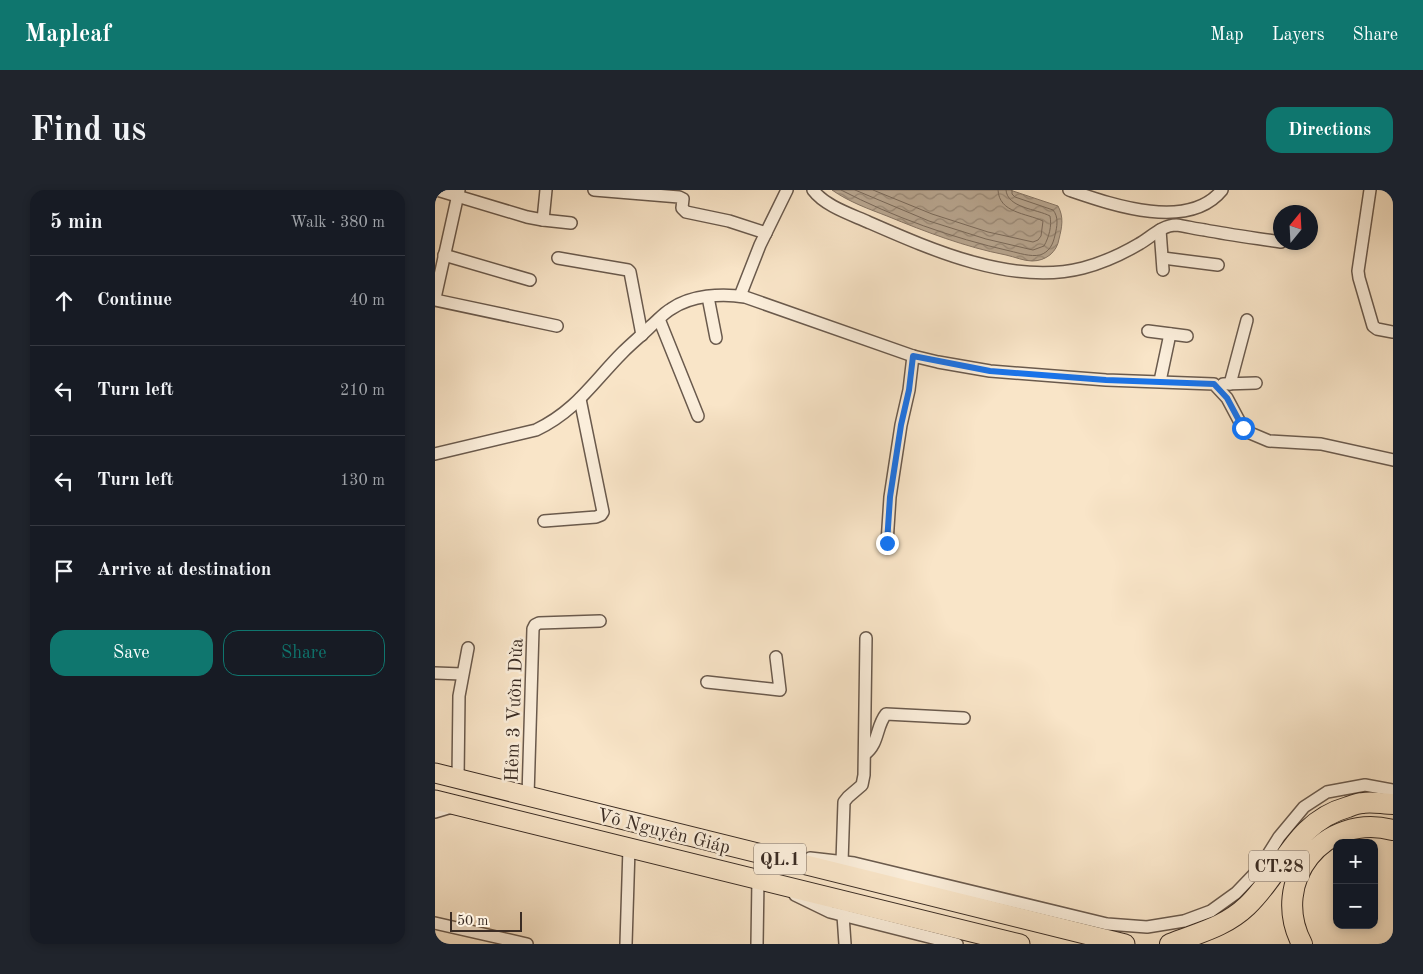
<!DOCTYPE html>
<html lang="en">
<head>
<meta charset="utf-8">
<style>
	body { margin:0; font-family:"Old Standard TT",serif; background:#20242c; color:#f1f3f6 }
	.controls { position:absolute; right:15px; bottom:15px; display:grid; overflow:hidden; border-radius:10px; box-shadow:0 2px 8px #0003 }
	.controls button { width:45px; height:45px; display:grid; place-items:center; padding:0; border:0; border-bottom:1px solid #363941; background:#171b24; color:#f1f3f6; font:25px sans-serif }
	.compass { position:absolute; left:838px; top:15px; width:45px; height:45px; border-radius:50%; background:#171b24; box-shadow:0 2px 8px #0003; rotate:18deg }
	.scale { position:absolute; left:15px; bottom:12px; width:72px; box-sizing:border-box; padding-left:5px; border:2px solid #3a2c24; border-top:0; font-size:14px; line-height:18px; white-space:nowrap; color:#3a2c24; -webkit-text-stroke:4px #fbeedb; paint-order:stroke }
	.stop { position:absolute; width:15px; height:15px; margin:-11px; border:4px solid #1a73e8; border-radius:50%; background:#fff }
	.stop.end { background:#1a73e8; border-color:#fff; box-shadow:0 1px 5px #0008 }
	.list { margin:0; padding:0; list-style:none }
	h2 { display:flex; justify-content:space-between; align-items:center; height:65px; margin:0; padding:0 20px; font-size:21px }
	h2 small { font-size:16px; font-weight:400; color:#9ea1a6 }
	.list li { display:grid; grid-template-columns:32px 1fr auto; gap:15px; align-items:center; box-sizing:border-box; height:90px; padding:0 20px; border-top:1px solid #363941 }
	.list b { display:block; font-size:19px; white-space:nowrap }
	.list em { font-size:16px; font-style:normal; color:#9ea1a6 }
	.actions { display:flex; gap:10px; padding:15px 20px }
	.actions a { flex:1; padding:11px 0; border:1px solid #0f766e; border-radius:15px; text-align:center; font-size:18px; color:#0f766e }
	.actions .main { background:#0f766e; color:#fff }
	.icon { flex:none; width:28px; height:28px; fill:none; stroke:currentColor; stroke-width:2; stroke-linecap:round; stroke-linejoin:round }
	.map { position:relative; flex:none; width:958px; height:754px; overflow:hidden; border-radius:15px }
	header { display:flex; align-items:center; gap:30px; box-sizing:border-box; height:70px; padding:0 25px; background:#0f766e; color:#fff }
	header strong { font-size:24px }
	nav { display:flex; gap:28px; margin-inline-start:auto; font-size:18px }
	.intro { display:flex; align-items:center; justify-content:space-between; box-sizing:border-box; height:120px; padding:0 30px }
	h1 { margin:0; font-size:35px }
	.button { padding:12px 22px; border-radius:15px; background:#0f766e; color:#fff; font-size:18px; font-weight:700 }
	main { display:flex; gap:30px; padding:0 30px }
	aside { flex:1; background:#171b24; border-radius:15px; box-shadow:0 2px 8px #0003 }
	.map>svg:first-child { display:block }
	.water { fill:url(#water-waves); stroke:#867565 }
	.lines { fill:none; stroke-linecap:round; stroke-linejoin:round }
	.shore { stroke:#79695a; stroke-width:1 }
	.minor-casing { stroke:#6a5a4d; stroke-width:14 }
	.trunk-casing { stroke:#3a2c24; stroke-width:21 }
	.motorway-casing { stroke:#3a2c24; stroke-width:22 }
	.minor { stroke:#fbeedb; stroke-width:11 }
	.trunk { stroke:#f9e5c8; stroke-width:19 }
	.motorway { stroke:#f9e5c8; stroke-width:20 }
	.route { stroke:#1a73e8; stroke-width:6 }
	.labels { text-anchor:middle; stroke-width:5; stroke-linejoin:round; paint-order:stroke }
	.shield { fill:#fbeedb; stroke:#74665b; stroke-width:1 }
	.shield-label { font-size:18px; font-weight:bold; fill:#3a2c24 }
	.street-label { font-size:19px; fill:#3a2c24; stroke:#fbeedb }
</style>
</head>
<body>
<header>
<strong>Mapleaf</strong>
<nav><a>Map</a><a>Layers</a><a>Share</a></nav>
</header>
<div class="intro"><h1>Find us</h1><a class="button">Directions</a></div>
<main>
<aside>
<h2>5 min<small>Walk · 380 m</small></h2>
<ul class="list">
<li><svg class="icon" aria-label="ahead" viewBox="0 0 24 24"><path d="M12 20V5M6 11l6-6 6 6"/></svg><div><b>Continue</b></div><em>40 m</em></li>
<li><svg class="icon" aria-label="left" viewBox="0 0 24 24"><path d="M17 20v-9H6M10 6l-5 5 5 5"/></svg><div><b>Turn left</b></div><em>210 m</em></li>
<li><svg class="icon" aria-label="left" viewBox="0 0 24 24"><path d="M17 20v-9H6M10 6l-5 5 5 5"/></svg><div><b>Turn left</b></div><em>130 m</em></li>
<li><svg class="icon" aria-label="arrive" viewBox="0 0 24 24"><path d="M6 21V4h12l-3 4 3 4H6"/></svg><div><b>Arrive at destination</b></div></li>
</ul>
<div class="actions"><a class="main">Save</a><a>Share</a></div>
</aside>
<div class="map">
<svg width="958" height="754" viewBox="0 0 958 754">
	<defs>
		<pattern id="water-waves" width="16" height="10" patternUnits="userSpaceOnUse" patternTransform="scale(1.25)"><rect width="16" height="10" fill="#b8a690"/><path d="M0 5q4-4 8 0t8 0" fill="none" stroke="#978775"/></pattern>
	</defs>
	<rect width="100%" height="100%" fill="#f9e5c8"/>
	<filter id="stains"><feTurbulence type="fractalNoise" baseFrequency=".004" numOctaves="4"/><feColorMatrix values="0 0 0 0 .2 0 0 0 0 .09 0 0 0 0 .02 0 0 0 .5 -.17"/></filter>
	<radialGradient id="worn" r=".72"><stop offset=".6" stop-color="#630" stop-opacity="0"/><stop offset="1" stop-color="#630" stop-opacity=".3"/></radialGradient>
	<!-- water -->
	<path class="water" d="M397,0H575L623,16C629,27 627,37 624,49C622,62 611,71 597,71C589,71 580,67 571,65C530,57 491,42 452,26C434,19 414,12 397,0Z"/>
	<g class="lines">
		<!-- shore -->
		<g class="shore">
			<path d="M406,0C458,27 517,48 575,61C584,63 595,67 605,65C614,62 618,55 620,45C622,37 624,27 618,20L580,7L577,4V0"/>
			<path d="M420,0L494,31L551,49L598,60L609,56C614,47 617,36 615,26C602,19 572,18 571,0"/>
			<path d="M438,0L497,24L553,42L598,52L603,50L606,46L608,31C591,23 564,23 563,0"/>
		</g>
		<defs>
			<g id="minor">
				<polyline points="2,0 92,27 108,30 136,33"/>
				<polyline points="159,0 244,7 248,9 247,18 251,22 294,31 331,43"/>
				<path d="M378,0C390,16 415,24 433,32C497,60 578,96 648,78C667,73 687,64 704,54C715,48 727,35 741,35C750,36 761,39 770,40C795,45 820,48 846,52"/>
				<path d="M634,0C675,14 753,42 787,0"/>
				<polyline points="935,0 923,81 924,88 938,136 942,139 958,142"/>
				<polyline points="108,30 111,0"/>
				<polyline points="725,40 728,80"/>
				<polyline points="9,65 95,90"/>
				<polyline points="123,68 193,80 195,82 207,145"/>
				<polyline points="728,68 783,75"/>
				<polyline points="305,106 325,55 352,0"/>
				<polyline points="273,107 281,148"/>
				<polyline points="0,108 24,0"/>
				<polyline points="0,110 122,136"/>
				<polyline points="224,129 263,226"/>
				<polyline points="713,141 752,146"/>
				<polyline points="725,191 735,144"/>
				<polyline points="788,194 821,193"/>
				<polyline points="795,194 812,130"/>
				<path d="M0,264L101,240C141,221 158,192 188,162C197,153 207,145 216,136C223,130 229,123 236,119C256,105 287,103 310,107L478,166L503,172L555,181L671,190L779,194L792,208L808,238L815,243L834,251L886,254L958,270"/>
				<polyline points="109,331 161,327 166,325 168,322 145,209"/>
				<polyline points="452,353 455,307 466,235 474,200 478,166"/>
				<polyline points="0,483 27,484"/>
				<polyline points="272,492 345,500 341,467"/>
				<path d="M430,564C444,554 441,536 451,524L529,528"/>
				<polyline points="23,589 24,506 33,458"/>
				<polyline points="93,606 98,439 100,435 104,433 165,431"/>
				<polyline points="0,622 20,616"/>
				<polyline points="375,668 419,673 672,734 712,737 749,731 776,721 801,703 824,679 844,647 869,617 892,602 930,595 958,600"/>
				<polyline points="407,672 409,612 413,607 427,595 429,585 431,448"/>
				<polyline points="360,705 395,722 522,754"/>
				<polyline points="408,725 410,754"/>
				<polyline points="0,733 92,754"/>
				<polyline points="191,754 194,658"/>
				<polyline points="322,754 323,689"/>
			</g>
			<g id="trunk">
				<polyline points="0,583 690,754"/>
				<polyline points="0,610 585,754"/>
			</g>
			<g id="motorway">
				<path d="M735,754C763,743 790,737 812,716C849,681 859,632 913,617C918,615 923,613 928,613C937,611 948,614 958,614"/>
				<path d="M867,754C834,691 889,622 958,640"/>
			</g>
		</defs>
		<!-- minor casing -->
		<use href="#minor" class="minor-casing"/>
		<!-- trunk casing -->
		<use href="#trunk" class="trunk-casing"/>
		<!-- motorway casing -->
		<use href="#motorway" class="motorway-casing"/>
		<!-- minor -->
		<use href="#minor" class="minor"/>
		<!-- trunk -->
		<use href="#trunk" class="trunk"/>
		<!-- motorway -->
		<use href="#motorway" class="motorway"/>
	</g>
	<g class="lines">
		<!-- route -->
		<polyline class="route" points="452,353 455,307 466,235 474,200 478,166 555,181 671,190 779,194 792,208 808,238"/>
	</g>
	<g class="labels">
		<!-- shield labels -->
		<g class="shield">
			<rect x="319" y="653.5" width="52" height="31" rx="4"/>
			<rect x="814" y="660.5" width="60" height="31" rx="4"/>
		</g>
		<g class="shield-label">
			<text x="345" y="675">QL.1</text>
			<text x="844" y="682">CT.28</text>
		</g>
		<!-- street labels -->
		<g class="street-label">
			<text transform="translate(78 520) rotate(-88)" y="7">Hẻm 3 Vườn Dừa</text>
			<text transform="translate(229 640) rotate(14)" y="7">Võ Nguyên Giáp</text>
		</g>
	</g>
	<rect width="100%" height="100%" filter="url(#stains)"/>
	<rect width="100%" height="100%" fill="url(#worn)"/>
</svg>
<div class="controls">
<button>+</button>
<button>−</button>
</div>
<svg class="compass" viewBox="-18 -18 36 36"><path d="M0-13l5 13h-10z" fill="#e53935"/><path d="M0 13l5-13h-10z" fill="#9ea1a6"/></svg>
<div class="scale">50 m</div>
<div class="stop" style="left:808px;top:238px"></div>
<div class="stop end" style="left:452px;top:353px"></div>
</div>
</main>
</body>
</html>
